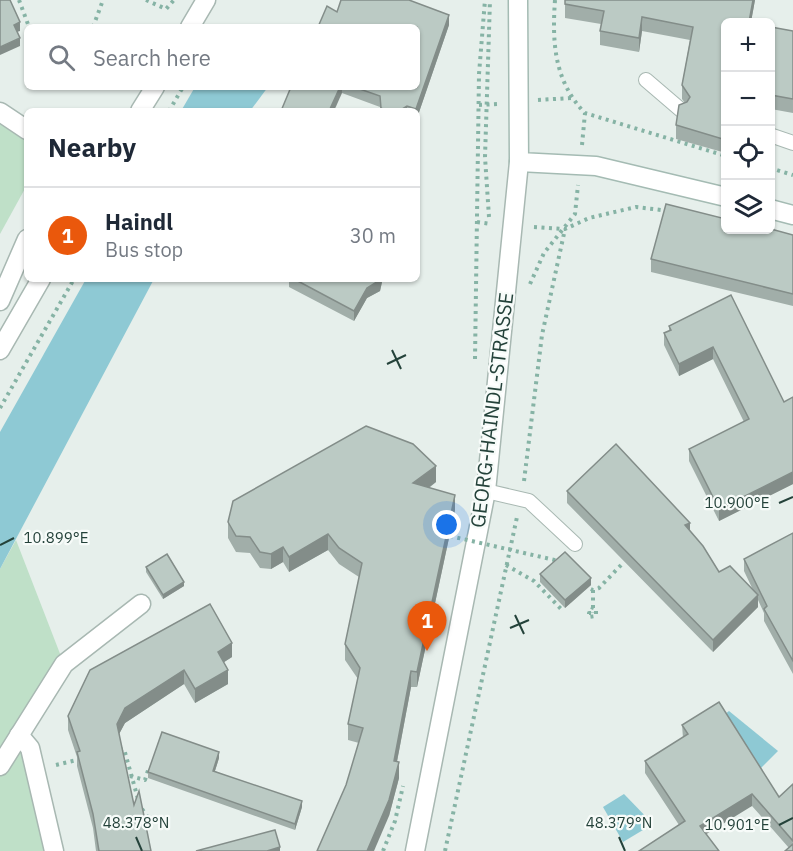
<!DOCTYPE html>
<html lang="en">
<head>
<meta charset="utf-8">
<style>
	body { margin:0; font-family:"IBM Plex Sans",sans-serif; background:#f2f2f3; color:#1f2937 }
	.controls { position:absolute; right:18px; top:18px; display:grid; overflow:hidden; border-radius:9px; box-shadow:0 2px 4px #0004 }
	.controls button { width:54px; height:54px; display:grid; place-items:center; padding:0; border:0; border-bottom:2px solid #e0e1e3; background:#fff; color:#1f2937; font:30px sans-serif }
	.you { position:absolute; left:447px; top:525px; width:21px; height:21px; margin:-15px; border:4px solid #fff; border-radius:50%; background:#1a73e8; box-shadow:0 0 0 9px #1a73e833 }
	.badge { display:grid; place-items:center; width:39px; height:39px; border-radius:50%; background:#ea580c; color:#fff; font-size:20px; font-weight:700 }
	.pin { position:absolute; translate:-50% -50px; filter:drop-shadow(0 2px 3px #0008) }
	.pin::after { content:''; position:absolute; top:32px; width:21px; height:18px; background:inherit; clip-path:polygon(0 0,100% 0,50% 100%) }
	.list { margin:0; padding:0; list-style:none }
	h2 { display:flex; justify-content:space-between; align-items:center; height:78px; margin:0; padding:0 24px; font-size:26px }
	h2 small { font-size:20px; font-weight:400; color:#747a83 }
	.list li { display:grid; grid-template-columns:39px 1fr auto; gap:18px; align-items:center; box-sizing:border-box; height:96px; padding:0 24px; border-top:2px solid #e0e1e3 }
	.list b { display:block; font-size:22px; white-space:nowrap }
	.list p { margin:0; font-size:20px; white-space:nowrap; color:#747a83 }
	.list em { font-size:20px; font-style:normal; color:#747a83 }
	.icon { flex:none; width:33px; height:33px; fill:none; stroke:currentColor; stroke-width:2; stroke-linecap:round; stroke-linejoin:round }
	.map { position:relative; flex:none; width:793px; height:851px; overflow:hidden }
	.search { position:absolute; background:#fff; box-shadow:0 2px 4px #0004; left:24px; top:24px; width:396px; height:66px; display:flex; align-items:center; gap:15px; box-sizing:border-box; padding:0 21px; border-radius:9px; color:#747a83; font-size:22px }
	.panel { position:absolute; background:#fff; box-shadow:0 2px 4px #0004; left:24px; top:108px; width:396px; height:174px; border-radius:9px }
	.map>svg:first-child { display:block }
	.green { fill:#bfe0c8 }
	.water { fill:#8ec9d4 }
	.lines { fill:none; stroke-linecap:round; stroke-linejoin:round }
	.service-casing { stroke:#a8b8b2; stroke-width:16 }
	.minor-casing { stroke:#a8b8b2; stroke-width:21 }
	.tertiary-casing { stroke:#a8b8b2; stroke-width:21 }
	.secondary-casing { stroke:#a4bbb3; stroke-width:21 }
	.path { stroke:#86b3a5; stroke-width:4; stroke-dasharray:3 4.5; stroke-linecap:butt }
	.service { stroke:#fff; stroke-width:14 }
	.minor { stroke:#fff; stroke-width:18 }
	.tertiary { stroke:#fff; stroke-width:18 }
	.secondary { stroke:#fff; stroke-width:18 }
	.path-bridge { stroke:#86b3a5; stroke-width:4; stroke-dasharray:3 4.5; stroke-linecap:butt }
	.wall { fill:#a1aea9 }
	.shaded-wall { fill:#838d89 }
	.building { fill:#bbcac4; stroke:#838d89; stroke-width:1.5 }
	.ticks { fill:none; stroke:#24423a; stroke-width:2 }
	.labels { text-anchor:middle; stroke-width:4.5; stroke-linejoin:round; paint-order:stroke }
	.street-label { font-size:20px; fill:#24423a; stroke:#f7fbf9 }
	.ticks-label { font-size:15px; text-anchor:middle; fill:#24423a; stroke:#f7fbf9; stroke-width:4.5; stroke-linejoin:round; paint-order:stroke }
</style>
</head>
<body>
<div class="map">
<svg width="793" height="851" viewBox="0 0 793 851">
	<rect width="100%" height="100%" fill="#e6efeb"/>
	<!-- green -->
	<g class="green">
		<polygon points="0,124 27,142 27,185 0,234"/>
		<polygon points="16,540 64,664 19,735 54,851 0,851 0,569"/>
	</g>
	<!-- water -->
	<g class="water">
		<polygon points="195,87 268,87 250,111 181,111"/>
		<polygon points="86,279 154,279 0,569 0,432"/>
		<polygon points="729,711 778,751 756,773 721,717"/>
		<polygon points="624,794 653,824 623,842 603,807"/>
	</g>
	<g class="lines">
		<defs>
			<g id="service">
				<polyline points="646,80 681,110"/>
				<polyline points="770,135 793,143"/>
				<polyline points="486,491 529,501 575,544"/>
			</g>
			<g id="minor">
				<polyline points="190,27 206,0"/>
				<polyline points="140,111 155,87"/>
				<polyline points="0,112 27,130"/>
				<polyline points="0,301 27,239"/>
				<polyline points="0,350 41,279"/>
				<polyline points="19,735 30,748 54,851"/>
				<polyline points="0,766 64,664 141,604"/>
			</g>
			<polyline id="tertiary" points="415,851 486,491 519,162"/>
			<g id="secondary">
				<polyline points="518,0 519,162 596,166 726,197"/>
				<polyline points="770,209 793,215"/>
			</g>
		</defs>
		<!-- service casing -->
		<use href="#service" class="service-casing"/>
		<!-- minor casing -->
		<use href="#minor" class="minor-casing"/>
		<!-- tertiary casing -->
		<use href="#tertiary" class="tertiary-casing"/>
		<!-- secondary casing -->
		<use href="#secondary" class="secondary-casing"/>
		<!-- path -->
		<g class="path">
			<polyline points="19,0 29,27"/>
			<polyline points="146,0 166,9 174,0"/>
			<path d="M555,0C552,42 554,81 585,113L726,156"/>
			<polyline points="93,27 103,0"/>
			<polyline points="538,100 571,98"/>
			<polyline points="479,105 498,104"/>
			<polyline points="169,111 183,87"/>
			<polyline points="582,145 585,113"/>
			<polyline points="770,168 793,175"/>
			<polyline points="489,217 485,157 490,0"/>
			<polyline points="477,222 491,224"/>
			<polyline points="534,227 565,229 589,218 636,207 670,211"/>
			<polyline points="530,284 544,253 575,214 578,185"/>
			<polyline points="475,359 479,74 485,0"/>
			<polyline points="0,408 74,279"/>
			<polyline points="524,481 542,335 565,229"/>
			<polyline points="506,565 534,581 563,611"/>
			<polyline points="591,607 596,609 596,616 589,617 589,613 593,613"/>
			<polyline points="120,750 124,749 138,799"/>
			<polyline points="56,765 81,759"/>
			<polyline points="130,776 145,780 149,767 151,768"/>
			<polyline points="142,809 154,826"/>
			<polyline points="383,851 395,821 403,786"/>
			<polyline points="445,851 517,517"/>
		</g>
		<!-- service -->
		<use href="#service" class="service"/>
		<!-- minor -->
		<use href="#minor" class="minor"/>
		<!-- tertiary -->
		<use href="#tertiary" class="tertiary"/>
		<!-- secondary -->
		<use href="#secondary" class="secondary"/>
		<!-- path-bridge -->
		<g class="path-bridge">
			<polyline points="450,536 559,561"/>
			<polyline points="584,586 593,590 599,588 624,562"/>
			<polyline points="593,590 593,613"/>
		</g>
	</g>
	<!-- wall -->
	<g class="wall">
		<polygon points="755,0 751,22 726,22 726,153 676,139 676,125 685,103 682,99 682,85 690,40 642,31 639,52 600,45 600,31 601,24 565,18 565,4"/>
		<polygon points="337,12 449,25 417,118 417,111 381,111 380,107 342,93 291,87 417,87"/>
		<polygon points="771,27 793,31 793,113 771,109"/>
		<polygon points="793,235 793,306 651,272 651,259"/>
		<polygon points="289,279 382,279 382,282 380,291 367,298 354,321 289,287"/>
		<polygon points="731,295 793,484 719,521 689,461 689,449 744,422 713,359 679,376 664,345 664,333 669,331 669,326"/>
		<polygon points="436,482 429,488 455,510 417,687 411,687 397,762 399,778 389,816 346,785 359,743 348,740 348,724 358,679 345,660 345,644 359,577 339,564 328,550 289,572 283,562 271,569 260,568 250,553 236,552 228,538 228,522"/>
		<polygon points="567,491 690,531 719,572 753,590 744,571 744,559 793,533 793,674 764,621 764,613 758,600 758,607 713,652 567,503"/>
		<polygon points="146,567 184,586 163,599 146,572"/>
		<polygon points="540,574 591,585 565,608 540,582"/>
		<polygon points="232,657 224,662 228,684 195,703 184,684 125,723 119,734 134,805 151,851 96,851 93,828 77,766 77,757 68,730 68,716 90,670"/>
		<polygon points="682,725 779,797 793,784 793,851 789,848 752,806 679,825 645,773 645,761 683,738"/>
		<polygon points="219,758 215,771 302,807 295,830 148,778 148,772"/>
	</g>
	<!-- shaded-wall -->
	<g class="shaded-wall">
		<polygon points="753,0 755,0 751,22 749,22"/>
		<polygon points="449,15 449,25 417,118 416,109"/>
		<polygon points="642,17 642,31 639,52 639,38"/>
		<polygon points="20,22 20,31 14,33 14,25"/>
		<polygon points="20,38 20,46 0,55 0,47"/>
		<polygon points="340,87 342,87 342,93 334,111 329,111"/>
		<polygon points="407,106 407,111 399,111"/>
		<polygon points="380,279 382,279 382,282 380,291 367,298 354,321 354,311 367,288"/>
		<polygon points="713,347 713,359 679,376 679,364"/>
		<polygon points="436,466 436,482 413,499 413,483"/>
		<polygon points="793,472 793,484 719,521 719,509"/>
		<polygon points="455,495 455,510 417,687 417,672"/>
		<polygon points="690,523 690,535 685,525"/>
		<polygon points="328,534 328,550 289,572 289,557"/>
		<polygon points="283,547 283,562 271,569 271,554"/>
		<polygon points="591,578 591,585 565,608 565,600"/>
		<polygon points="184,582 184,586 163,599 163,595"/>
		<polygon points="758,595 758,607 713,652 713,640"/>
		<polygon points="232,643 232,657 218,666 218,652"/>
		<polygon points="184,670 184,684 125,723 117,738 117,724 125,708"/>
		<polygon points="228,670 228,684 195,703 195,689"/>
		<polygon points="411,671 411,687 394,777 394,761"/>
		<polygon points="219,752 219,758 213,777 213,771"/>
		<polygon points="399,762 399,778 389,816 374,851 367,851"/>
		<polygon points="752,794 752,806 700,838 700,826"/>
		<polygon points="302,801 302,807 295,830 295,824"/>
		<polygon points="280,847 280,851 267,851"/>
	</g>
	<!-- building -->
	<g class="building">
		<polygon points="0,0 10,0 20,22 14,25 20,38 0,47"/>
		<polygon points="341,0 409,0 449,15 416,109 407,106 399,111 386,111 381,108 380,96 354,87 417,87 417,27 318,27 327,6 337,12"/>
		<polygon points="565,0 753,0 749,22 726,22 726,140 676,125 679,105 687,102 690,97 682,85 693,27 642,17 639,38 600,31 604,11 565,4"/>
		<polygon points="771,27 793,31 793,99 771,95"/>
		<polygon points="291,87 340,87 329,111 281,111"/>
		<polygon points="666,204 726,219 726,230 771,229 793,235 793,294 651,259"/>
		<polygon points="294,279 380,279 380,280 367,288 354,311"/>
		<polygon points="731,295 784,402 793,397 793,472 719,509 689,449 749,419 713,347 679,364 664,333 671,330 669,326"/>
		<polygon points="366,426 413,444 436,466 413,483 455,495 417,672 411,671 394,761 399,762 389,800 367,851 317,851 346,785 363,728 348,724 360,668 345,644 362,563 339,548 328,534 289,557 283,547 271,554 260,552 250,537 236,536 228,522 233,501"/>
		<polygon points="616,444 690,523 685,525 703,546 719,572 730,566 758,595 713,640 567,491"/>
		<polygon points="793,533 793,661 764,609 767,606 744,559"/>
		<polygon points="565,552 591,578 565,600 540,574"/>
		<polygon points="167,554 184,582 163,595 146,567"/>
		<polygon points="210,604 232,643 218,652 228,670 195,689 184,670 125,708 117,724 134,805 139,791 151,851 99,851 93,814 77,752 80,751 68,716 90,670"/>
		<polygon points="719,702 779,797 793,784 793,841 752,794 700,826 719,851 639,851 685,821 645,761 688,734 682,725"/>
		<polygon points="162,732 219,752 213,771 302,801 295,824 148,772"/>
		<polygon points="275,830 280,847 267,851 196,851"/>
		<polygon points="793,844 793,851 785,851"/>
	</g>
	<!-- ticks -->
	<path class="ticks" d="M392,350L401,369M387,364L406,355M779,503L793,497M0,545L14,538M515,615L524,634M510,628L529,620M779,825L793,818M136,837L142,851M619,837L625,851"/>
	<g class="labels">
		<!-- street labels -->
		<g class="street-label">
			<text transform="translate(492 410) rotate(-83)" y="7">GEORG-HAINDL-STRASSE</text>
		</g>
	</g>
	<g class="ticks-label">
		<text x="737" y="508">10.900°E</text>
		<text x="56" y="543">10.899°E</text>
		<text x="136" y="828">48.378°N</text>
		<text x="619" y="828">48.379°N</text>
		<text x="737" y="830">10.901°E</text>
	</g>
</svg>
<div class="controls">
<button>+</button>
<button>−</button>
<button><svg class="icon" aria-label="locate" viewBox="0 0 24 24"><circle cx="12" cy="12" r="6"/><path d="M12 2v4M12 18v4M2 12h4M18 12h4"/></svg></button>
<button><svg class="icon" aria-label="layers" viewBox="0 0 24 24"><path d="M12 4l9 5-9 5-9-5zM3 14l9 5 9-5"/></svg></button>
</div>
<div class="you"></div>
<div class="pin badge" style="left:427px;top:651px">1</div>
<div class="search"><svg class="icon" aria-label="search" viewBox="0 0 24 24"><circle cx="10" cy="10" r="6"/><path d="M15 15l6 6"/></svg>Search here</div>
<section class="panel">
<h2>Nearby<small></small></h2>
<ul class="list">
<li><span class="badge">1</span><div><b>Haindl</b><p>Bus stop</p></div><em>30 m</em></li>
</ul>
</section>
</div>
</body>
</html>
